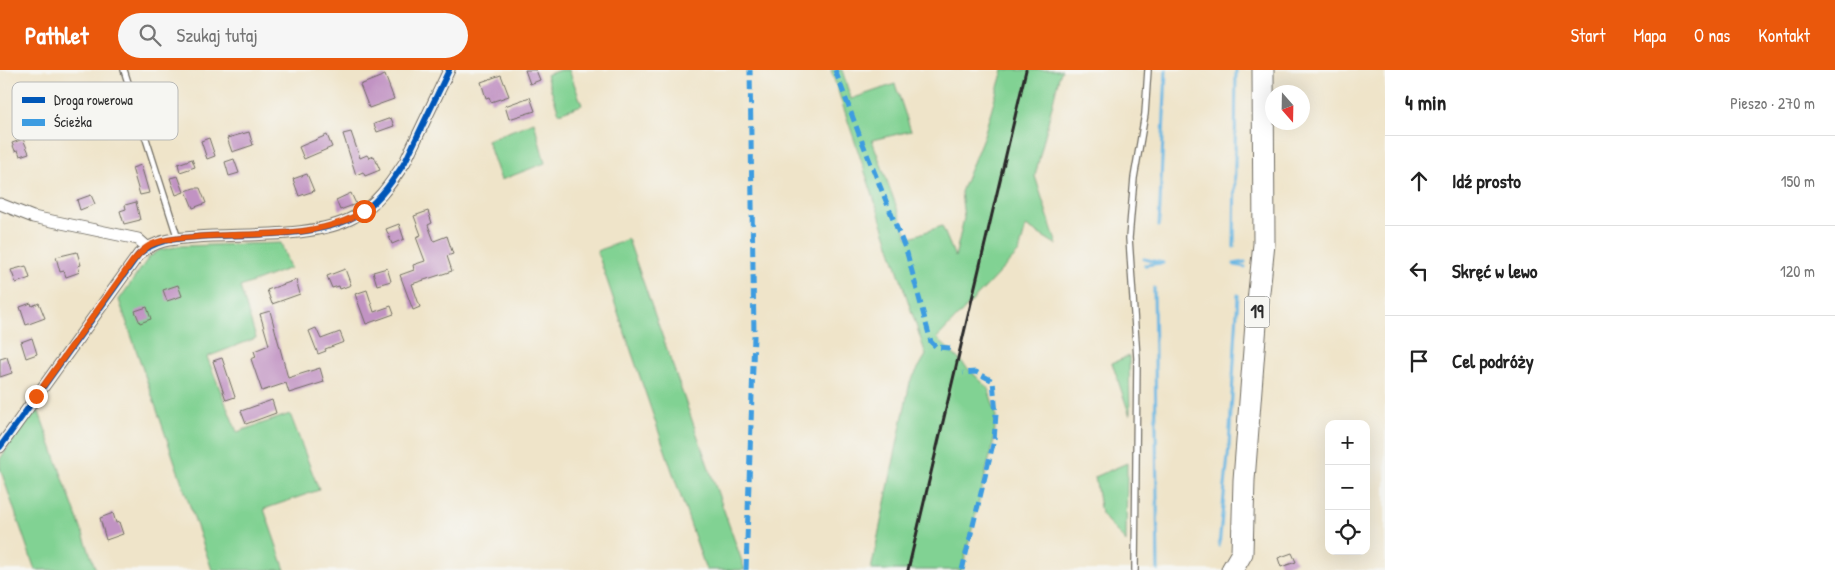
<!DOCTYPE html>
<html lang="pl">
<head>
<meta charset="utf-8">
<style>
	body { margin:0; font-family:"Patrick Hand",sans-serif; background:#f6f6f6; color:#222 }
	.controls { position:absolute; right:15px; bottom:15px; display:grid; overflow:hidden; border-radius:10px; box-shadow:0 5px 20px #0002 }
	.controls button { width:45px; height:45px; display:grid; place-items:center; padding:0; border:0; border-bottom:1px solid #e0e0e0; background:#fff; color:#222; font:25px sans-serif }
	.compass { position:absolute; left:1265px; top:15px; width:45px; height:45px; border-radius:50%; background:#fff; box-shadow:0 5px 20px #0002; rotate:160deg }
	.stop { position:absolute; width:15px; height:15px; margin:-11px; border:4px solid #ea580c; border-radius:50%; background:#fff }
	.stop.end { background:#ea580c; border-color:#fff; box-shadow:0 1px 5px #0008 }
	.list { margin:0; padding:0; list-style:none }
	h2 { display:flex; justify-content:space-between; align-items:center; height:65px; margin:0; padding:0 20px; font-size:21px }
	h2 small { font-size:16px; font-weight:400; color:#767676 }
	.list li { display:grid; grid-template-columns:32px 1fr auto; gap:15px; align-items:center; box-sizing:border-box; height:90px; padding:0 20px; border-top:1px solid #e0e0e0 }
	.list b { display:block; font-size:19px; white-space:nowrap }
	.list em { font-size:16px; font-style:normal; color:#767676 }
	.icon { flex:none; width:28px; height:28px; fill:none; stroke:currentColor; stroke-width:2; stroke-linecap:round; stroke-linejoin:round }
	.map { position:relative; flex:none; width:1385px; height:500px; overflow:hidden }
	header { display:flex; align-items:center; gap:30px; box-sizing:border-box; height:70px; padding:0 25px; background:#ea580c; color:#fff }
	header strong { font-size:24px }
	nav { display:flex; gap:28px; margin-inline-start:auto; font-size:18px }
	.search { width:350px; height:45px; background:#f6f6f6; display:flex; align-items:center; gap:12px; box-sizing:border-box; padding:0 18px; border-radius:28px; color:#767676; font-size:19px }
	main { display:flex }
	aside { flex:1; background:#fff }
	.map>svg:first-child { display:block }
	.green { fill:#81d293; stroke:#567e5f }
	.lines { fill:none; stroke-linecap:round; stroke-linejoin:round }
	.stream { stroke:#6ab7e3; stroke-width:3 }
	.building { fill:#c193c3 }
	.lane-casing { stroke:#706c62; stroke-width:8 }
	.street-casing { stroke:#706c62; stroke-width:13 }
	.highway-casing { stroke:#706c62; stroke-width:23 }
	.lane { stroke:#fff; stroke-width:5.5 }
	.street { stroke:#fff; stroke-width:11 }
	.highway { stroke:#fff; stroke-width:21 }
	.rail { stroke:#2b2b2b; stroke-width:3 }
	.quiet { stroke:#3d9ce1; stroke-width:5; stroke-dasharray:10 5; stroke-linecap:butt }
	.cycleway-casing { stroke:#f6f6f2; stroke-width:9 }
	.cycleway { stroke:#0057b8; stroke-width:6 }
	.route { stroke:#ea580c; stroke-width:6 }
	.labels { text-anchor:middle; stroke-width:5; stroke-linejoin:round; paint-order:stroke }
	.shield { fill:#f6f6f2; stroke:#686867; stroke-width:1 }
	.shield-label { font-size:18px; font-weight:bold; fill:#2b2b2b }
	.key { fill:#f6f6f2; stroke:#b9b9b6; stroke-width:1 }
	.key-label { font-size:14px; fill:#2b2b2b }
</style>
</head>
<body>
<header>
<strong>Pathlet</strong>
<div class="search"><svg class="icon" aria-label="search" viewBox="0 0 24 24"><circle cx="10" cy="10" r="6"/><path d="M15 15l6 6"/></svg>Szukaj tutaj</div>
<nav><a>Start</a><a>Mapa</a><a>O nas</a><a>Kontakt</a></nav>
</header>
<main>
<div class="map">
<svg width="1385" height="500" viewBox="0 0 1385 500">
	<rect width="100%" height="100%" fill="#f6f6f2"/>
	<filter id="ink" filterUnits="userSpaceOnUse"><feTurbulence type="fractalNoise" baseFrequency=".02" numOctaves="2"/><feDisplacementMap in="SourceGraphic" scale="10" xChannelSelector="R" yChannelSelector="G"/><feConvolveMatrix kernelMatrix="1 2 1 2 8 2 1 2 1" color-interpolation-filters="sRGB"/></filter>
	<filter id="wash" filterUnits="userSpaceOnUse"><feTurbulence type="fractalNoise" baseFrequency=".0096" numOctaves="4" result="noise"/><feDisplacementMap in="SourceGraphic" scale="20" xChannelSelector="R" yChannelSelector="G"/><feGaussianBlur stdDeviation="1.12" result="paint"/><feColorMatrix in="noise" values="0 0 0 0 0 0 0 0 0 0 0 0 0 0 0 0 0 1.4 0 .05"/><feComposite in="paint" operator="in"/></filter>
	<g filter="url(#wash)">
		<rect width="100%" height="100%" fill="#efe4c9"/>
		<!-- green -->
		<g class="green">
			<polygon points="560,0 569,0 582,35 559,43 546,5"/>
			<polygon points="831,0 842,0 851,29 895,14 911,61 872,70 908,168 942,156 955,187 964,148 961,122 984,65 1003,0 1062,0 1059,7 1035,106 1057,175 1026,156 1019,182 937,268 988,318 996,344 994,370 962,500 871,500 910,312 926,285"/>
			<polygon points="534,52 545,93 501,110 487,70"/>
			<polygon points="628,169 745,500 706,500 597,181"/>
			<polygon points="281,173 290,198 240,217 256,268 207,287 237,362 290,344 319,420 264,439 285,500 212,500 119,230 149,187 160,180 180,176"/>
			<polygon points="1129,286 1130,346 1112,293"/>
			<polygon points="36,338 39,342 96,500 35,500 0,398 0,389 32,340"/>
			<polygon points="1127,393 1127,401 1126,472 1101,444 1095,407"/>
		</g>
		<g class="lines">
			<!-- stream -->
			<g class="stream">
				<polyline points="1159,156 1166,0"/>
				<polyline points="1234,177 1236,0"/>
				<polyline points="1144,189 1163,193"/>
				<polyline points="1234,194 1245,192"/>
				<polyline points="1145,195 1162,193"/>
				<polyline points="1235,195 1245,197"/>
				<polyline points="1154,218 1158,500"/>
				<polyline points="1219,476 1229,376 1238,225"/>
			</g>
		</g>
		<g id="blocks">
			<!-- building -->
			<g class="building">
				<polygon points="525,0 536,0 540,10 530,14"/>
				<polygon points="385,5 394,29 369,38 360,15"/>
				<polygon points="501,5 509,26 491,32 489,27 486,28 481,12"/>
				<polygon points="530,27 535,41 509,49 505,36"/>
				<polygon points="391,48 394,56 377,62 374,54"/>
				<polygon points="249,62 253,75 232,82 227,68"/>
				<polygon points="351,62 360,88 367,85 369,88 374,86 380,100 365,106 363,102 356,105 343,64"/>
				<polygon points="327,65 332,77 304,89 299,77"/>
				<polygon points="209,68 215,86 207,89 201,71"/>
				<polygon points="23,69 29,83 20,86 18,80 15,81 12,73"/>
				<polygon points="192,89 195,97 180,102 178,94"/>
				<polygon points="234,89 239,103 229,106 225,92"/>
				<polygon points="141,95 149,123 140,125 132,98"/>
				<polygon points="307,104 314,121 299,126 293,109"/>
				<polygon points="178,106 184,122 176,125 170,108"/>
				<polygon points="194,118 200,118 206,133 193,138 186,121"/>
				<polygon points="351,123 356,134 340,140 336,130"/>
				<polygon points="91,125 95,134 80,140 77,130"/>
				<polygon points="136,132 140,150 124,154 120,141 126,139 125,135"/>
				<polygon points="428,141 432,153 428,155 434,171 447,166 453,184 447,186 452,201 412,214 420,237 413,240 400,205 414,200 413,195 425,191 416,167 421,165 414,146"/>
				<polygon points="399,154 404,169 392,174 386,159"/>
				<polygon points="77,182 81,195 78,196 80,202 66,207 64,201 60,202 56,187"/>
				<polygon points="26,196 30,208 16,213 11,200"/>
				<polygon points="387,198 391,211 377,215 373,202"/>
				<polygon points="345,199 351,215 340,219 339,216 332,218 327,206"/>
				<polygon points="296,210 300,224 272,234 267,220"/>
				<polygon points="178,215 182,226 167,231 163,220"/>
				<polygon points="367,220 374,242 391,236 394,244 366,254 355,224"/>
				<polygon points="31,233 32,236 39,233 45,248 26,255 20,237"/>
				<polygon points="147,237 151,249 140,253 135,241"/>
				<polygon points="270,241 288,308 320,298 324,312 289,323 286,313 262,321 251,289 256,287 254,281 269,275 260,244"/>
				<polygon points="316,258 321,269 340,262 344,272 325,279 326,281 318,284 309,261"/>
				<polygon points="32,268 37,284 26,288 21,272"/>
				<polygon points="7,287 12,303 0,307 0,289"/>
				<polygon points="222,288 235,327 226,330 213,291"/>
				<polygon points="272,330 276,343 246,354 241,341"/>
				<polygon points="113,443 116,453 119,452 123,464 106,470 100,448"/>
				<polygon points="1292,483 1296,492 1281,497 1278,488"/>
			</g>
		</g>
	</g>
	<g filter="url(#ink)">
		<use href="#blocks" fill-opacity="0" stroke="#706c62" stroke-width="1"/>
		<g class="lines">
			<defs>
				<g id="lane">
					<polyline points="124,0 178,169"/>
					<polyline points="1135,500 1137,288 1129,168 1134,108 1145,44 1148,0"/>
				</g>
				<g id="street">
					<polyline points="0,134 33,147 138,169 147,177"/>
					<path d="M0,377L139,184C157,169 174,169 196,167C241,163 315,169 354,147C377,135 391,113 405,92L449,0"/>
				</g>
				<polyline id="highway" points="1232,500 1242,483 1244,410 1257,241 1264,174 1263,0"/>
			</defs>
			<!-- lane casing -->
			<use href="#lane" class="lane-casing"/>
			<!-- street casing -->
			<use href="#street" class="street-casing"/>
			<!-- highway casing -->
			<use href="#highway" class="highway-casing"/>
			<!-- lane -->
			<use href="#lane" class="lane"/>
			<!-- street -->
			<use href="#street" class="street"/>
			<!-- highway -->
			<use href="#highway" class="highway"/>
			<!-- rail -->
			<polyline class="rail" points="908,500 1026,0"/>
			<!-- quiet -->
			<g class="quiet">
				<polyline points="835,0 859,64 907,183 931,272 936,277 951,278"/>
				<polyline points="746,500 754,266 750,0"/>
				<polyline points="962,500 994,370 996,344 993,311 976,302 963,303"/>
			</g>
			<defs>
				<path id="cycleway" d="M0,377L139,184C157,169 174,169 196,167C241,163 315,169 354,147C377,135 391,113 405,92L449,0"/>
			</defs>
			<!-- cycleway casing -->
			<use href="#cycleway" class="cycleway-casing"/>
			<!-- cycleway -->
			<use href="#cycleway" class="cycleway"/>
		</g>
	</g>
	<g class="lines" filter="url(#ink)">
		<!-- route -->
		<path class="route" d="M36,326L132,192C138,185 145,176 155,173C168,168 183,168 196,167C249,162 319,170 364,141"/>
	</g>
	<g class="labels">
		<!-- shield labels -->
		<rect class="shield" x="1244.5" y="226.5" width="25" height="31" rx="4"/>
		<g class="shield-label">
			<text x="1257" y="248">19</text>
		</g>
	</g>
	<!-- legend -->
	<rect x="12" y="12" width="166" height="58" rx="8" class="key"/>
	<rect x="22" y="27" width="23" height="6" fill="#0057b8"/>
	<rect x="22" y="49" width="23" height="7" fill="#3d9ce1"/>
	<g class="key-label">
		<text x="54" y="35">Droga rowerowa</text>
		<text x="54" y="57">Ścieżka</text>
	</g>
</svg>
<div class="controls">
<button>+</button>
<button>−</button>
<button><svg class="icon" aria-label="locate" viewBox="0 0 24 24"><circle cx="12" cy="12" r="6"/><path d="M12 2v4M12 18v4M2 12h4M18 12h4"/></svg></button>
</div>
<svg class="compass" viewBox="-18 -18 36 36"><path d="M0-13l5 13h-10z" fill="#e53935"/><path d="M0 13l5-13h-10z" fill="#767676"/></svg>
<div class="stop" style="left:364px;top:141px"></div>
<div class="stop end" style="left:36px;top:326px"></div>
</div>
<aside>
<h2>4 min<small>Pieszo · 270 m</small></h2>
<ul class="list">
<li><svg class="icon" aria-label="ahead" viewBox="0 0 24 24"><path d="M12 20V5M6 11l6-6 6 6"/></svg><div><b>Idź prosto</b></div><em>150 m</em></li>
<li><svg class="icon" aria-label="left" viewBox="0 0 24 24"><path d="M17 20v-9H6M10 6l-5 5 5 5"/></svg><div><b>Skręć w lewo</b></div><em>120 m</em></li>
<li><svg class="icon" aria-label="arrive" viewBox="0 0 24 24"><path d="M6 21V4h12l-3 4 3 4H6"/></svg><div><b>Cel podróży</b></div></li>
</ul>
</aside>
</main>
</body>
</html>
